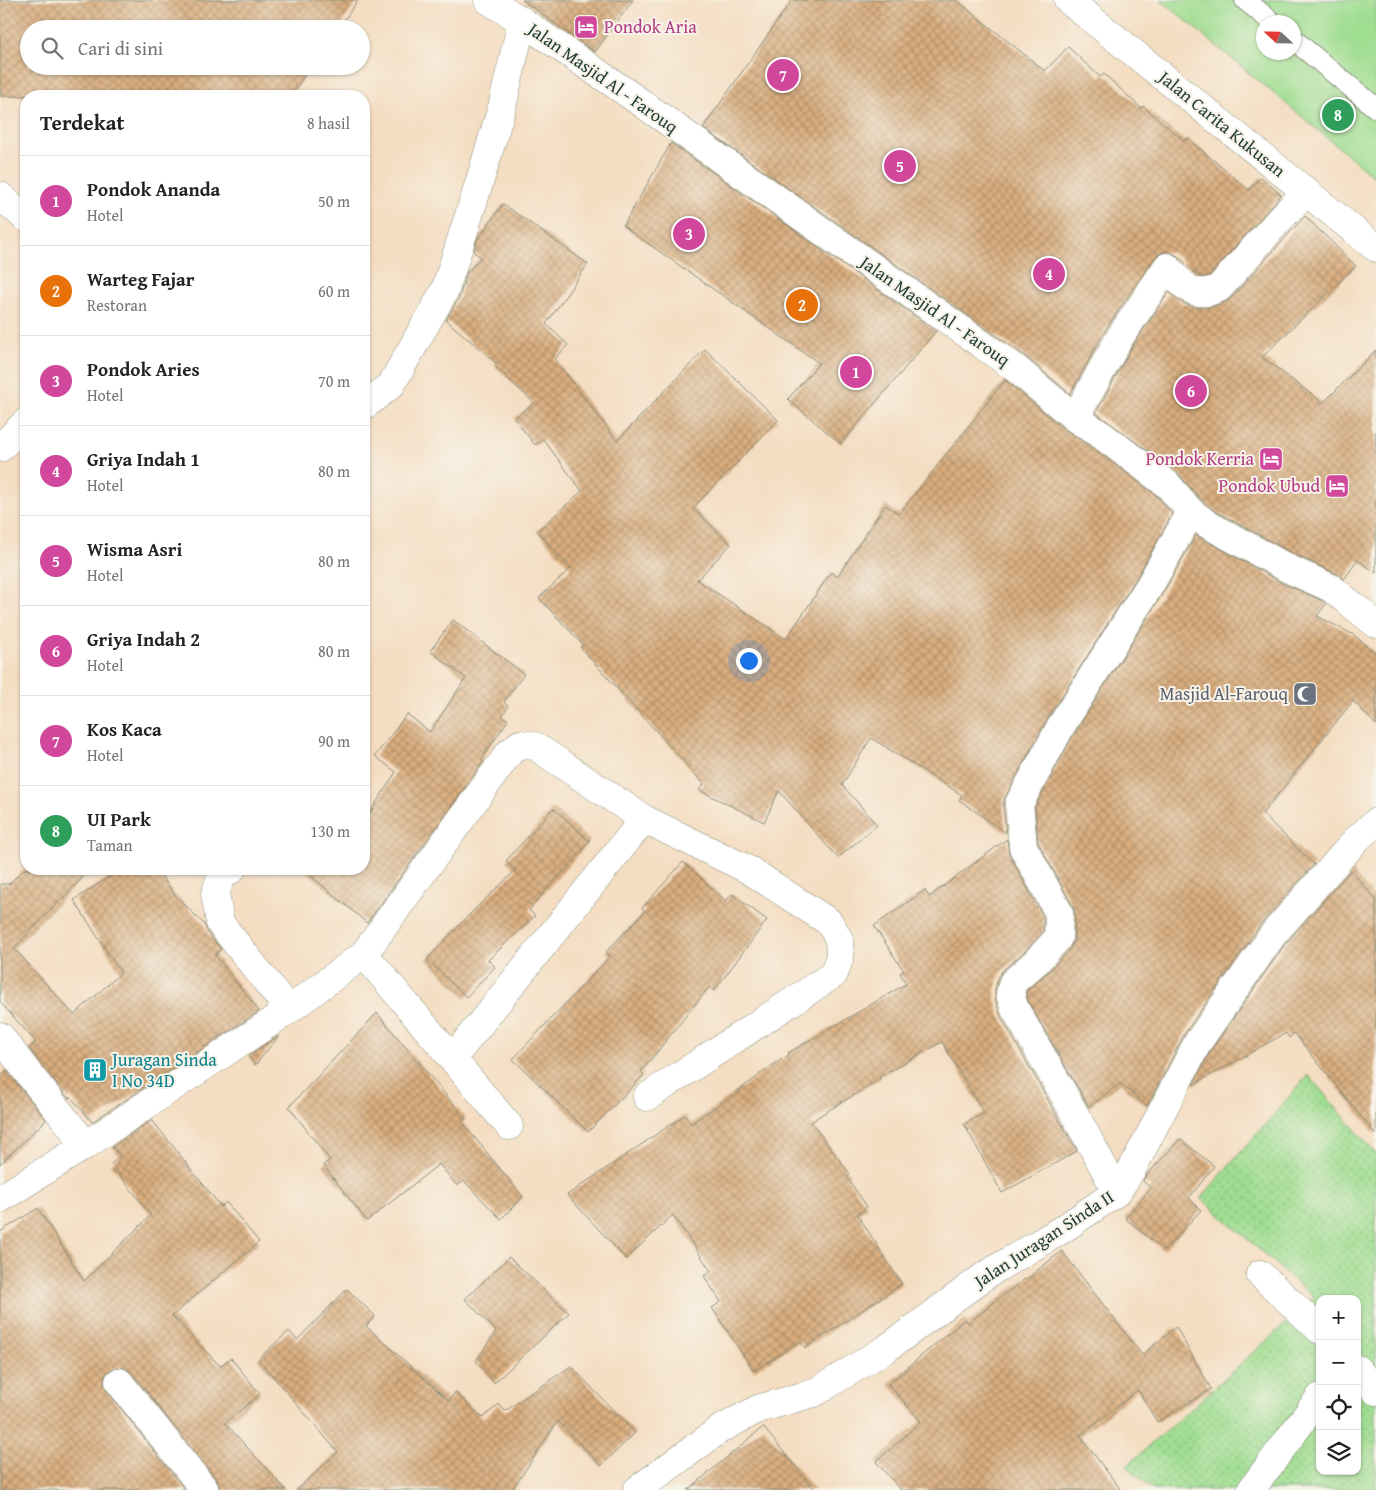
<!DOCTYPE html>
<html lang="id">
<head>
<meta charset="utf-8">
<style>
	body { margin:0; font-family:"Gentium Book Plus",serif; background:#f2f2f2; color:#222 }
	.controls { position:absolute; right:15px; bottom:15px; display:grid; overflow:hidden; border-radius:10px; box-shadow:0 1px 4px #0004 }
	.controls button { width:45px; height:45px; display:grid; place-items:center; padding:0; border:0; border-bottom:1px solid #e0e0e0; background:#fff; color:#222; font:25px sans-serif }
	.compass { position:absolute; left:1256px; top:15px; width:45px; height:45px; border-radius:50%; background:#fff; box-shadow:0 1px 4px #0004; rotate:292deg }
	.you { position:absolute; left:748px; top:660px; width:18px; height:18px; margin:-12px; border:4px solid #fff; border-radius:50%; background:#1a73e8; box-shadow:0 0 0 8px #1a73e833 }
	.badge { display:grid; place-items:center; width:32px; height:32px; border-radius:50%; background:#111827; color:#fff; font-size:16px; font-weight:700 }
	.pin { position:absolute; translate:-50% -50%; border:2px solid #fff; box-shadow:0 1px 5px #0006 }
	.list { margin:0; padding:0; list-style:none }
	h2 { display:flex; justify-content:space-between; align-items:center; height:65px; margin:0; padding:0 20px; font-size:21px }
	h2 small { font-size:16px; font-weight:400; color:#767676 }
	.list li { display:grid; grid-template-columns:32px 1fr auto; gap:15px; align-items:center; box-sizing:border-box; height:90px; padding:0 20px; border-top:1px solid #e0e0e0 }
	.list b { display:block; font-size:19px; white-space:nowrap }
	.list p { margin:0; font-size:16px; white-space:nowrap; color:#767676 }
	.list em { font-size:16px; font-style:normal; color:#767676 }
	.icon { flex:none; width:28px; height:28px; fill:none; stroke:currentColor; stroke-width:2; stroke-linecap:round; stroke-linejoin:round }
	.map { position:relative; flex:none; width:1376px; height:1490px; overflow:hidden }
	.search { position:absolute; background:#fff; box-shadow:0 1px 4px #0004; left:20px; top:20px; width:350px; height:55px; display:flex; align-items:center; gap:12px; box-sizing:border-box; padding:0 18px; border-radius:28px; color:#767676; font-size:19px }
	.panel { position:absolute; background:#fff; box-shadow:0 1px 4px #0004; left:20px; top:90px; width:350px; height:785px; border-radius:20px }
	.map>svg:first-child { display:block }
	.grass { fill:url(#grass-dots); stroke:#5f8d62; fill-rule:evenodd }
	.park { fill:#9fdd91; stroke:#5f8d62; fill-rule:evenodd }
	.building { fill:url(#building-cross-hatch) }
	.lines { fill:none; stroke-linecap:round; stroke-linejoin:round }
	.service-casing { stroke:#8a8d7a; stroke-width:22 }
	.minor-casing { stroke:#8a8d7a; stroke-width:29 }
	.service { stroke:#fff; stroke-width:20 }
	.minor { stroke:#fff; stroke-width:28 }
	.labels { text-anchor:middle; stroke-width:4; stroke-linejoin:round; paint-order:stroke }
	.hotel-label { font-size:18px; fill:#b23c85; stroke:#f7f3e8; text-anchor:end }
	.street-label { font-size:18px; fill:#1f3d34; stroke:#f7f3e8 }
	.worship-label { font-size:18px; fill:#5b616d; stroke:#f7f3e8; text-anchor:end }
	.culture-label { font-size:18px; fill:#0d838f; stroke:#f7f3e8; text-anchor:start }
</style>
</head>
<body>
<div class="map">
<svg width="1376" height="1490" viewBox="0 0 1376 1490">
	<defs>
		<pattern id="grass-dots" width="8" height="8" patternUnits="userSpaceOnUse" patternTransform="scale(1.25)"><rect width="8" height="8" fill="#9fdd91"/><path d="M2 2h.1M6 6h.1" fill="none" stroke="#81b477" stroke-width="1.8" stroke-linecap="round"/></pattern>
		<pattern id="building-cross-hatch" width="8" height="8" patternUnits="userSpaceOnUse" patternTransform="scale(1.25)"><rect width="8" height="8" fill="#daae7f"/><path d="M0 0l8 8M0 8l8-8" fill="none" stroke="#b08f69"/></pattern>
	</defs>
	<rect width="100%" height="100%" fill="#f7f3e8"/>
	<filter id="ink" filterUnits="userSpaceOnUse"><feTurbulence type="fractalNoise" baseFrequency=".02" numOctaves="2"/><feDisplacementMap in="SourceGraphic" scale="10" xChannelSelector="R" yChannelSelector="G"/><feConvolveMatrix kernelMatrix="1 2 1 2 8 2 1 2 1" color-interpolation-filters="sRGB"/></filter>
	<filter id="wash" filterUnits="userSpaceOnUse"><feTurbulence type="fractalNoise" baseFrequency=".0096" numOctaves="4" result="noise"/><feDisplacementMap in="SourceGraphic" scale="20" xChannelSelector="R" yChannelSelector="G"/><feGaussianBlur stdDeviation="1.12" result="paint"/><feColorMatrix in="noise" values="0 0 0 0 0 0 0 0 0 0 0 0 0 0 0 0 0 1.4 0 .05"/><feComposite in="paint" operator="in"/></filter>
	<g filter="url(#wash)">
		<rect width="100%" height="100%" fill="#f4ddc1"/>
		<!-- grass -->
		<path class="grass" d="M1308,1075L1376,1154V1490H1153L1127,1466L1314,1298L1201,1198ZM1320,1299H1357V1471H1320Z"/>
		<!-- park -->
		<path class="park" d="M1161,0H1376V178ZM1264,22H1294V52H1264Z"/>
		<g id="blocks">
			<!-- building -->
			<g class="building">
				<polygon points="0,0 358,0 338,29 29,29 29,66 311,66 291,96 0,96"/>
				<polygon points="522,0 633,0 595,52"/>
				<polygon points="792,0 956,0 1045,71 1068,47 1100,77 1104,74 1141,108 1143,106 1184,141 1187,138 1249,190 1261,177 1281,195 1210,275 1202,277 1197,275 1179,257 1171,252 1162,252 1154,258 1106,329 1070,394 1024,355 703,128"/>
				<polygon points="671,143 936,331 841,444 788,399 819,363 623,226"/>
				<polygon points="503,204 588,264 546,324 568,345 555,359 617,441 705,349 778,420 693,508 731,544 697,580 786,639 831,572 837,577 885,505 899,514 1005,380 1065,430 1091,447 1157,496 1172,514 1137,577 1048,718 1005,797 1003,805 1006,833 959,800 962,795 871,738 842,785 877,825 838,858 779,791 764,822 699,790 704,784 580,647 583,645 539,598 571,568 537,531 582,491 543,439 535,445 514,418 534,403 495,366 497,364 446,320 459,298 467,272 481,257 474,252 477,240"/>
				<polygon points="1305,216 1356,266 1262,357 1323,403 1376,350 1376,573 1358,560 1344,579 1337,574 1296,555 1215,511 1202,501 1177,472 1096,413 1133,345 1169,292 1180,302 1193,307 1212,307 1225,302 1231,298"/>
				<polygon points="1196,535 1282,583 1323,601 1326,604 1317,616 1354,635 1376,654 1376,725 1353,701 1262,814 1314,864 1261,924 1185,1033 1147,1106 1120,1083 1089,1107 1029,1003 1026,993 1027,991 1047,973 1070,949 1074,939 1075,914 1073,906 1038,842 1035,807 1074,734 1163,593"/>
				<polygon points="453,620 524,674 504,702 508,706 502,716 508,720 481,760 483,762 367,923 303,869 364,869 364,822 396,772 375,756 407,714 430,732 466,678 430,651"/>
				<polygon points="553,808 590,841 529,910 535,916 488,960 495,967 466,997 427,959 475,909 516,870 506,861"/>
				<polygon points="1007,839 1009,854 1043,917 1043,932 1025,951 1002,971 998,978 995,990 995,999 1001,1017 1077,1151 1002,1193 964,1124 984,1113 942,1042 879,1077 880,1079 816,1118 816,1119 811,1122 850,1174 847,1177 867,1207 857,1214 902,1284 805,1348 800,1341 754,1371 712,1308 721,1302 704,1276 711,1271 673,1215 626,1259 567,1195 685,1115 691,1124 760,1075 759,1074 789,1055 788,1053 906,984 900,973 904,971 874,926 925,890 929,897"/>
				<polygon points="683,862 726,901 732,894 767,920 714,991 709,987 641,1072 644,1075 588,1132 513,1059 610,956 606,952 645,911 642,908"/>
				<polygon points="24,869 91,869 14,948 74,1015 121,973 74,900 121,869 157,869 173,893 204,924 208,933 221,949 215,955 259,1011 92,1122 71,1097 69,1099 40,1063 29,1049 36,1042 0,1002 0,884 9,884"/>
				<polygon points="1351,870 1376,900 1376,1135 1294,1033 1289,1038 1286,1033 1193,1085 1211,1050 1286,943"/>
				<polygon points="377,1013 466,1119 462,1122 523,1197 501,1219 464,1181 457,1186 439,1164 367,1221 323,1165 330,1160 289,1107"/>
				<polygon points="279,1036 255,1065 248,1056"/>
				<polygon points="6,1070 46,1120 0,1164 0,1077"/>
				<polygon points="152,1120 221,1207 226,1202 259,1242 172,1316 220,1366 231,1358 260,1394 225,1423 286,1490 220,1490 217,1480 131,1372 125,1368 117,1367 110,1370 105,1376 104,1384 107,1391 185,1490 0,1490 0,1232 38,1208 84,1281 151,1215 111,1164 120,1156 112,1147"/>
				<polygon points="1180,1139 1214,1166 1189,1198 1201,1210 1164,1251 1125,1218 1151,1188 1143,1181 1145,1177"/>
				<polygon points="1062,1251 1142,1355 1176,1327 1211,1389 1157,1422 1138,1390 1080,1436 1121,1490 901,1490 876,1462 921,1421 888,1384 965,1319 968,1323 1024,1279 1025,1280"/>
				<polygon points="509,1257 569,1313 494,1383 476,1361 496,1331 465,1299"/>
				<polygon points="347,1289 375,1316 366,1326 449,1401 455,1392 483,1418 499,1404 505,1411 571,1366 635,1433 601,1466 558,1421 512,1490 296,1490 338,1452 258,1359 289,1331 297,1340"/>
				<polygon points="763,1427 815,1490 688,1490"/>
			</g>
		</g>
	</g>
	<g filter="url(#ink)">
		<use href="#blocks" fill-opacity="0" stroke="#8a8d7a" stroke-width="1"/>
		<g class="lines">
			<defs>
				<g id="service">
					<polyline points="1245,0 1272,22"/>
					<polyline points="1294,40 1376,108"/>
				</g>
				<g id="minor">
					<polyline points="488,0 522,21 643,104 1015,368 1075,418 1100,434 1168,485 1191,512 1207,524 1289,569 1331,588 1376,624"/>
					<polyline points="1068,0 1376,248"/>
					<polyline points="0,196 26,218"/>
					<polyline points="364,406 391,385 445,290 477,190 502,107 522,21"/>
					<path d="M1075,418L1120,337L1167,267C1183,285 1193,300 1219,288L1279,220L1307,191"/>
					<polyline points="0,448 26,422"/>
					<polyline points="232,869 221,877 215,894 220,923 289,1010"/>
					<polyline points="364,954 509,1126"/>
					<polyline points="0,1036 28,1073 86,1145"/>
					<polyline points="452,1059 644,819"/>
					<polyline points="1117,1192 1072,1109 1015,1009 1010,994 1013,982 1036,962 1058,938 1059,913 1023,847 1019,804 1061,726 1150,585 1191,512"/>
					<polyline points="0,1199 86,1145 289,1010 364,954 509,753 520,744 535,746 644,819 749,870 829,922 839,939 840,956 834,974 647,1097"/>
					<polyline points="1260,1274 1320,1330"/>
					<polyline points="1357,1369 1376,1391"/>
					<polyline points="119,1382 205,1490"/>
					<polyline points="637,1490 719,1430 758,1409 814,1393 886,1349 986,1275 1066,1227 1117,1192 1132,1169 1198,1042 1274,933 1357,839 1376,822"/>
					<polyline points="1251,1490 1320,1397"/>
				</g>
			</defs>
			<!-- service casing -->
			<use href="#service" class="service-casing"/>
			<!-- minor casing -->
			<use href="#minor" class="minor-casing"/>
			<!-- service -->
			<use href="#service" class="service"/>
			<!-- minor -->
			<use href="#minor" class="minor"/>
		</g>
	</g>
	<!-- icons -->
	<defs>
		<symbol id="hotel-square" viewBox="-11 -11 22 22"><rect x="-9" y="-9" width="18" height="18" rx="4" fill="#d1479c" stroke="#f7f3e8"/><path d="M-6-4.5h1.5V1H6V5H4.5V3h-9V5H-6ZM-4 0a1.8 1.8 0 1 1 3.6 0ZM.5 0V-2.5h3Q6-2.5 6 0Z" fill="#fff"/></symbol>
		<symbol id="mosque-square" viewBox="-11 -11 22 22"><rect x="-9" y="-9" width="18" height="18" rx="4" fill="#6b7280" stroke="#f7f3e8"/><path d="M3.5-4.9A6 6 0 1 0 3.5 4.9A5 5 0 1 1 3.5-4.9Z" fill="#fff"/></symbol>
		<symbol id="building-square" viewBox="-11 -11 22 22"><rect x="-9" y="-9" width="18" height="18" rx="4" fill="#0f9aa8" stroke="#f7f3e8"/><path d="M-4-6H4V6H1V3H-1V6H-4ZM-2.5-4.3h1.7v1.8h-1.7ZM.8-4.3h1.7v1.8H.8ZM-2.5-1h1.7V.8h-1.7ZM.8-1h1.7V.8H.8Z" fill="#fff"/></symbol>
	</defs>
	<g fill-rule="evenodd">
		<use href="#hotel-square" x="572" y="13" width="28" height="28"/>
		<use href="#hotel-square" x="1257" y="445" width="28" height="28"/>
		<use href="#hotel-square" x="1323" y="472" width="28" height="28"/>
		<use href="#mosque-square" x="1291" y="680" width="28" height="28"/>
		<use href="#building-square" x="81" y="1056" width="28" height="28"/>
	</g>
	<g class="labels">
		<!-- hotel labels -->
		<g class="hotel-label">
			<text x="604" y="33" text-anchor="start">Pondok Aria</text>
			<text x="1254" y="465">Pondok Kerria</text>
			<text x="1320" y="492">Pondok Ubud</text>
		</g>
		<!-- street labels -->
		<g class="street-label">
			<text transform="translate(603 78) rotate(35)" y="6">Jalan Masjid Al - Farouq</text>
			<text transform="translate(1222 124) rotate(39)" y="6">Jalan Carita Kukusan</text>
			<text transform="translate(935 311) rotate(35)" y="6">Jalan Masjid Al - Farouq</text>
			<text transform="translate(1044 1239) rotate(-33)" y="6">Jalan Juragan Sinda II</text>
		</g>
		<!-- worship labels -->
		<g class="worship-label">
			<text x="1288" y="700">Masjid Al-Farouq</text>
		</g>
		<!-- culture labels -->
		<g class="culture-label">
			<text x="112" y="1066">Juragan Sinda<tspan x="112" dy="21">I No 34D</tspan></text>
		</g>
	</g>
</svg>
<div class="controls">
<button>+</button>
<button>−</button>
<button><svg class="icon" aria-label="locate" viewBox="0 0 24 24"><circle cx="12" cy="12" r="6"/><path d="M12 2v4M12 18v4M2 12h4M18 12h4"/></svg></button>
<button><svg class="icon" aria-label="layers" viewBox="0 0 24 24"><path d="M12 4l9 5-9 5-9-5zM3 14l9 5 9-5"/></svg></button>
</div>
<svg class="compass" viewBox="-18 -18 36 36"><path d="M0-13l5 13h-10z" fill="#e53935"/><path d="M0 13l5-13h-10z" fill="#767676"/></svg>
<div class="you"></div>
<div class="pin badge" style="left:856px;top:372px;background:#d1479c">1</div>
<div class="pin badge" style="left:802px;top:305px;background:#e8710a">2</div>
<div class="pin badge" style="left:689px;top:234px;background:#d1479c">3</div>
<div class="pin badge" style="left:1049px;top:274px;background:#d1479c">4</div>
<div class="pin badge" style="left:900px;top:166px;background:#d1479c">5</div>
<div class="pin badge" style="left:1191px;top:391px;background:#d1479c">6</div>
<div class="pin badge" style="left:783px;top:75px;background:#d1479c">7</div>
<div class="pin badge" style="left:1338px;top:115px;background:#2e9e5b">8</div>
<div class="search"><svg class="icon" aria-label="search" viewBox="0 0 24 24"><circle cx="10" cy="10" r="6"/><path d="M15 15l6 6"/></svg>Cari di sini</div>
<section class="panel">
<h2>Terdekat<small>8 hasil</small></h2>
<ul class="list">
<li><span class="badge" style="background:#d1479c">1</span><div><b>Pondok Ananda</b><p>Hotel</p></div><em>50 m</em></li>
<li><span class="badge" style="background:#e8710a">2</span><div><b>Warteg Fajar</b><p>Restoran</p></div><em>60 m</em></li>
<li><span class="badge" style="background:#d1479c">3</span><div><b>Pondok Aries</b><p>Hotel</p></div><em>70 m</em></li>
<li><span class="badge" style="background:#d1479c">4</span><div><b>Griya Indah 1</b><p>Hotel</p></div><em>80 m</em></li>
<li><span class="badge" style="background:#d1479c">5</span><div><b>Wisma Asri</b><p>Hotel</p></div><em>80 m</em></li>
<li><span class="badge" style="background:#d1479c">6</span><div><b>Griya Indah 2</b><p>Hotel</p></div><em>80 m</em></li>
<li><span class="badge" style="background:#d1479c">7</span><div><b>Kos Kaca</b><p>Hotel</p></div><em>90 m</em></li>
<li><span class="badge" style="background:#2e9e5b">8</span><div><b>UI Park</b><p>Taman</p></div><em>130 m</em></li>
</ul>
</section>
</div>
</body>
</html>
